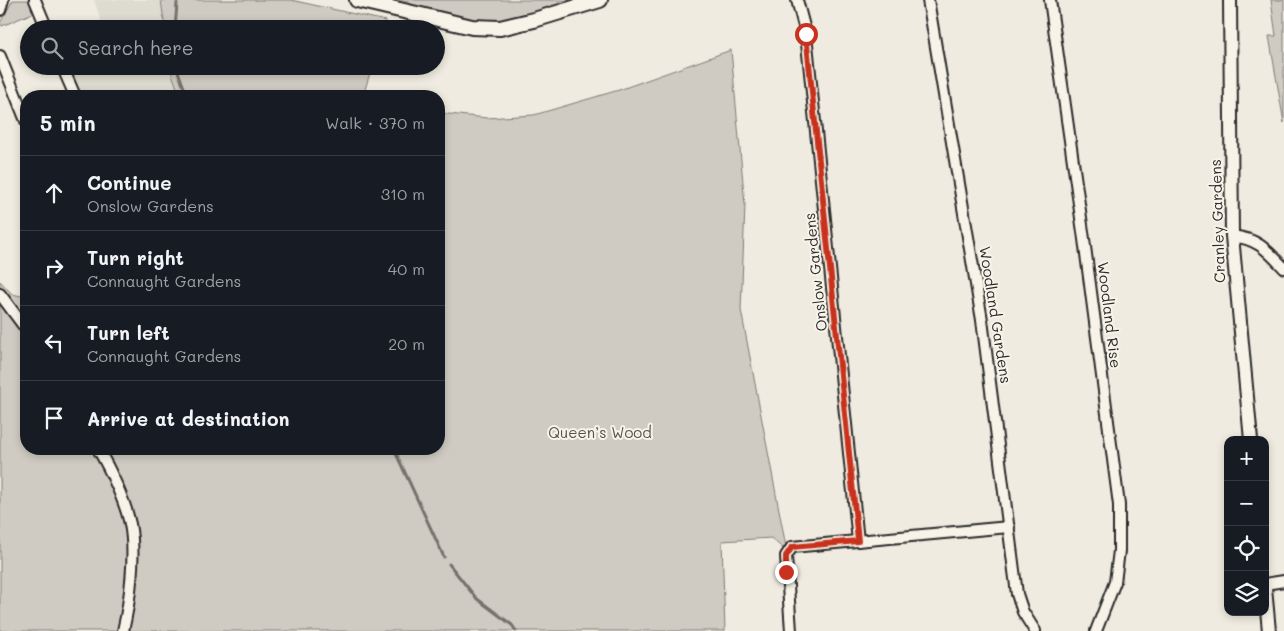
<!DOCTYPE html>
<html lang="en">
<head>
<meta charset="utf-8">
<style>
	body { margin:0; font-family:Mali,sans-serif; background:#20242c; color:#f1f3f6 }
	.controls { position:absolute; right:15px; bottom:15px; display:grid; overflow:hidden; border-radius:10px; box-shadow:0 2px 8px #0003 }
	.controls button { width:45px; height:45px; display:grid; place-items:center; padding:0; border:0; border-bottom:1px solid #363941; background:#171b24; color:#f1f3f6; font:25px sans-serif }
	.stop { position:absolute; width:15px; height:15px; margin:-11px; border:4px solid #c8321e; border-radius:50%; background:#fff }
	.stop.end { background:#c8321e; border-color:#fff; box-shadow:0 1px 5px #0008 }
	.list { margin:0; padding:0; list-style:none }
	h2 { display:flex; justify-content:space-between; align-items:center; height:65px; margin:0; padding:0 20px; font-size:21px }
	h2 small { font-size:16px; font-weight:400; color:#9ea1a6 }
	.list li { display:grid; grid-template-columns:32px 1fr auto; gap:15px; align-items:center; box-sizing:border-box; height:75px; padding:0 20px; border-top:1px solid #363941 }
	.list b { display:block; font-size:19px; white-space:nowrap }
	.list p { margin:0; font-size:16px; white-space:nowrap; color:#9ea1a6 }
	.list em { font-size:16px; font-style:normal; color:#9ea1a6 }
	.icon { flex:none; width:28px; height:28px; fill:none; stroke:currentColor; stroke-width:2; stroke-linecap:round; stroke-linejoin:round }
	.map { position:relative; flex:none; width:1284px; height:631px; overflow:hidden }
	.search { position:absolute; background:#171b24; box-shadow:0 2px 8px #0003; left:20px; top:20px; width:425px; height:55px; display:flex; align-items:center; gap:12px; box-sizing:border-box; padding:0 18px; border-radius:28px; color:#9ea1a6; font-size:19px }
	.panel { position:absolute; background:#171b24; box-shadow:0 2px 8px #0003; left:20px; top:90px; width:425px; height:365px; border-radius:20px }
	.map>svg:first-child { display:block }
	.built { fill:#dedbd1 }
	.green { fill:#cfcbc2; stroke:#7d7b76 }
	.lines { fill:none; stroke-linecap:round; stroke-linejoin:round }
	.stream { stroke:#74726e; stroke-width:3 }
	.minor-casing { stroke:#2b2b2b; stroke-width:14 }
	.tertiary-casing { stroke:#2b2b2b; stroke-width:16 }
	.secondary-casing { stroke:#2b2b2b; stroke-width:18 }
	.minor { stroke:#f7f3e8; stroke-width:10 }
	.tertiary { stroke:#f7f3e8; stroke-width:12 }
	.secondary { stroke:#f7f3e8; stroke-width:14 }
	.route { stroke:#c8321e; stroke-width:6 }
	.labels { text-anchor:middle; stroke-width:4; stroke-linejoin:round; paint-order:stroke }
	.street-label { font-size:15px; fill:#2b2b2b; stroke:#f7f3e8 }
	.park-label { font-size:15px; fill:#545351; stroke:#f7f3e8 }
</style>
</head>
<body>
<div class="map">
<svg width="1284" height="631" viewBox="0 0 1284 631">
	<rect width="100%" height="100%" fill="#efebe0"/>
	<filter id="ink" filterUnits="userSpaceOnUse"><feTurbulence type="fractalNoise" baseFrequency=".02" numOctaves="2"/><feDisplacementMap in="SourceGraphic" scale="10" xChannelSelector="R" yChannelSelector="G"/><feConvolveMatrix kernelMatrix="1 2 1 2 8 2 1 2 1" color-interpolation-filters="sRGB"/></filter>
	<g filter="url(#ink)">
		<!-- built -->
		<g class="built">
			<polygon points="94,0 161,0 165,29 89,29 103,26"/>
			<polygon points="62,66 169,66 180,96 75,96"/>
		</g>
		<!-- green -->
		<g class="green">
			<polygon points="13,0 30,0 35,12 2,26 0,23"/>
			<polygon points="161,0 291,0 386,21 383,29 165,29"/>
			<path d="M389,0H575C551,9 527,19 502,22C468,26 423,9 389,0Z"/>
			<polygon points="1271,0 1284,0 1284,123 1269,36 1276,36"/>
			<polygon points="731,50 745,205 741,310 787,552 771,538 722,541 725,631 0,631 0,281 12,294 26,297 26,449 439,449 439,113 487,118 534,115 619,90"/>
			<polygon points="169,66 372,66 364,93 373,96 180,96"/>
		</g>
		<g class="lines">
			<!-- stream -->
			<g class="stream">
				<polyline points="175,29 177,3"/>
				<polyline points="176,66 187,96"/>
				<polyline points="394,449 444,557"/>
				<polyline points="449,564 476,598 512,625 516,631"/>
			</g>
			<defs>
				<g id="minor">
					<polyline points="35,0 47,29"/>
					<polyline points="797,0 806,34 858,541"/>
					<polyline points="928,0 982,320 1017,594 1023,612 1035,631"/>
					<polyline points="1050,0 1084,239 1119,505 1119,551 1115,582 1096,631"/>
					<polyline points="0,10 3,0"/>
					<polyline points="0,56 26,121"/>
					<polyline points="62,66 75,96"/>
					<path d="M1232,236C1258,239 1266,249 1284,268"/>
					<polyline points="0,294 26,329"/>
					<path d="M98,449C110,469 125,501 130,524C136,554 130,601 123,631"/>
					<polyline points="1265,584 1284,581"/>
					<polyline points="791,631 786,556 792,547 1009,527"/>
				</g>
				<g id="tertiary">
					<polyline points="1230,0 1232,236 1251,440"/>
					<polyline points="1265,588 1269,631"/>
				</g>
				<polyline id="secondary" points="357,0 472,27 500,28 534,20 600,0"/>
			</defs>
			<!-- minor casing -->
			<use href="#minor" class="minor-casing"/>
			<!-- tertiary casing -->
			<use href="#tertiary" class="tertiary-casing"/>
			<!-- secondary casing -->
			<use href="#secondary" class="secondary-casing"/>
			<!-- minor -->
			<use href="#minor" class="minor"/>
			<!-- tertiary -->
			<use href="#tertiary" class="tertiary"/>
			<!-- secondary -->
			<use href="#secondary" class="secondary"/>
		</g>
	</g>
	<g class="lines" filter="url(#ink)">
		<!-- route -->
		<polyline class="route" points="786,572 786,556 792,547 858,541 806,34"/>
	</g>
	<g class="labels">
		<!-- street labels -->
		<g class="street-label">
			<text transform="translate(1218 221) rotate(-92)" y="5">Cranley Gardens</text>
			<text transform="translate(816 272) rotate(-96)" y="5">Onslow Gardens</text>
			<text transform="translate(995 315) rotate(81)" y="5">Woodland Gardens</text>
			<text transform="translate(1109 315) rotate(83)" y="5">Woodland Rise</text>
		</g>
		<!-- park labels -->
		<g class="park-label">
			<text x="600" y="438">Queen’s Wood</text>
		</g>
	</g>
</svg>
<div class="controls">
<button>+</button>
<button>−</button>
<button><svg class="icon" aria-label="locate" viewBox="0 0 24 24"><circle cx="12" cy="12" r="6"/><path d="M12 2v4M12 18v4M2 12h4M18 12h4"/></svg></button>
<button><svg class="icon" aria-label="layers" viewBox="0 0 24 24"><path d="M12 4l9 5-9 5-9-5zM3 14l9 5 9-5"/></svg></button>
</div>
<div class="stop" style="left:806px;top:34px"></div>
<div class="stop end" style="left:786px;top:572px"></div>
<div class="search"><svg class="icon" aria-label="search" viewBox="0 0 24 24"><circle cx="10" cy="10" r="6"/><path d="M15 15l6 6"/></svg>Search here</div>
<section class="panel">
<h2>5 min<small>Walk · 370 m</small></h2>
<ul class="list">
<li><svg class="icon" aria-label="ahead" viewBox="0 0 24 24"><path d="M12 20V5M6 11l6-6 6 6"/></svg><div><b>Continue</b><p>Onslow Gardens</p></div><em>310 m</em></li>
<li><svg class="icon" aria-label="right" viewBox="0 0 24 24"><path d="M7 20v-9h11M14 6l5 5-5 5"/></svg><div><b>Turn right</b><p>Connaught Gardens</p></div><em>40 m</em></li>
<li><svg class="icon" aria-label="left" viewBox="0 0 24 24"><path d="M17 20v-9H6M10 6l-5 5 5 5"/></svg><div><b>Turn left</b><p>Connaught Gardens</p></div><em>20 m</em></li>
<li><svg class="icon" aria-label="arrive" viewBox="0 0 24 24"><path d="M6 21V4h12l-3 4 3 4H6"/></svg><div><b>Arrive at destination</b></div></li>
</ul>
</section>
</div>
</body>
</html>
